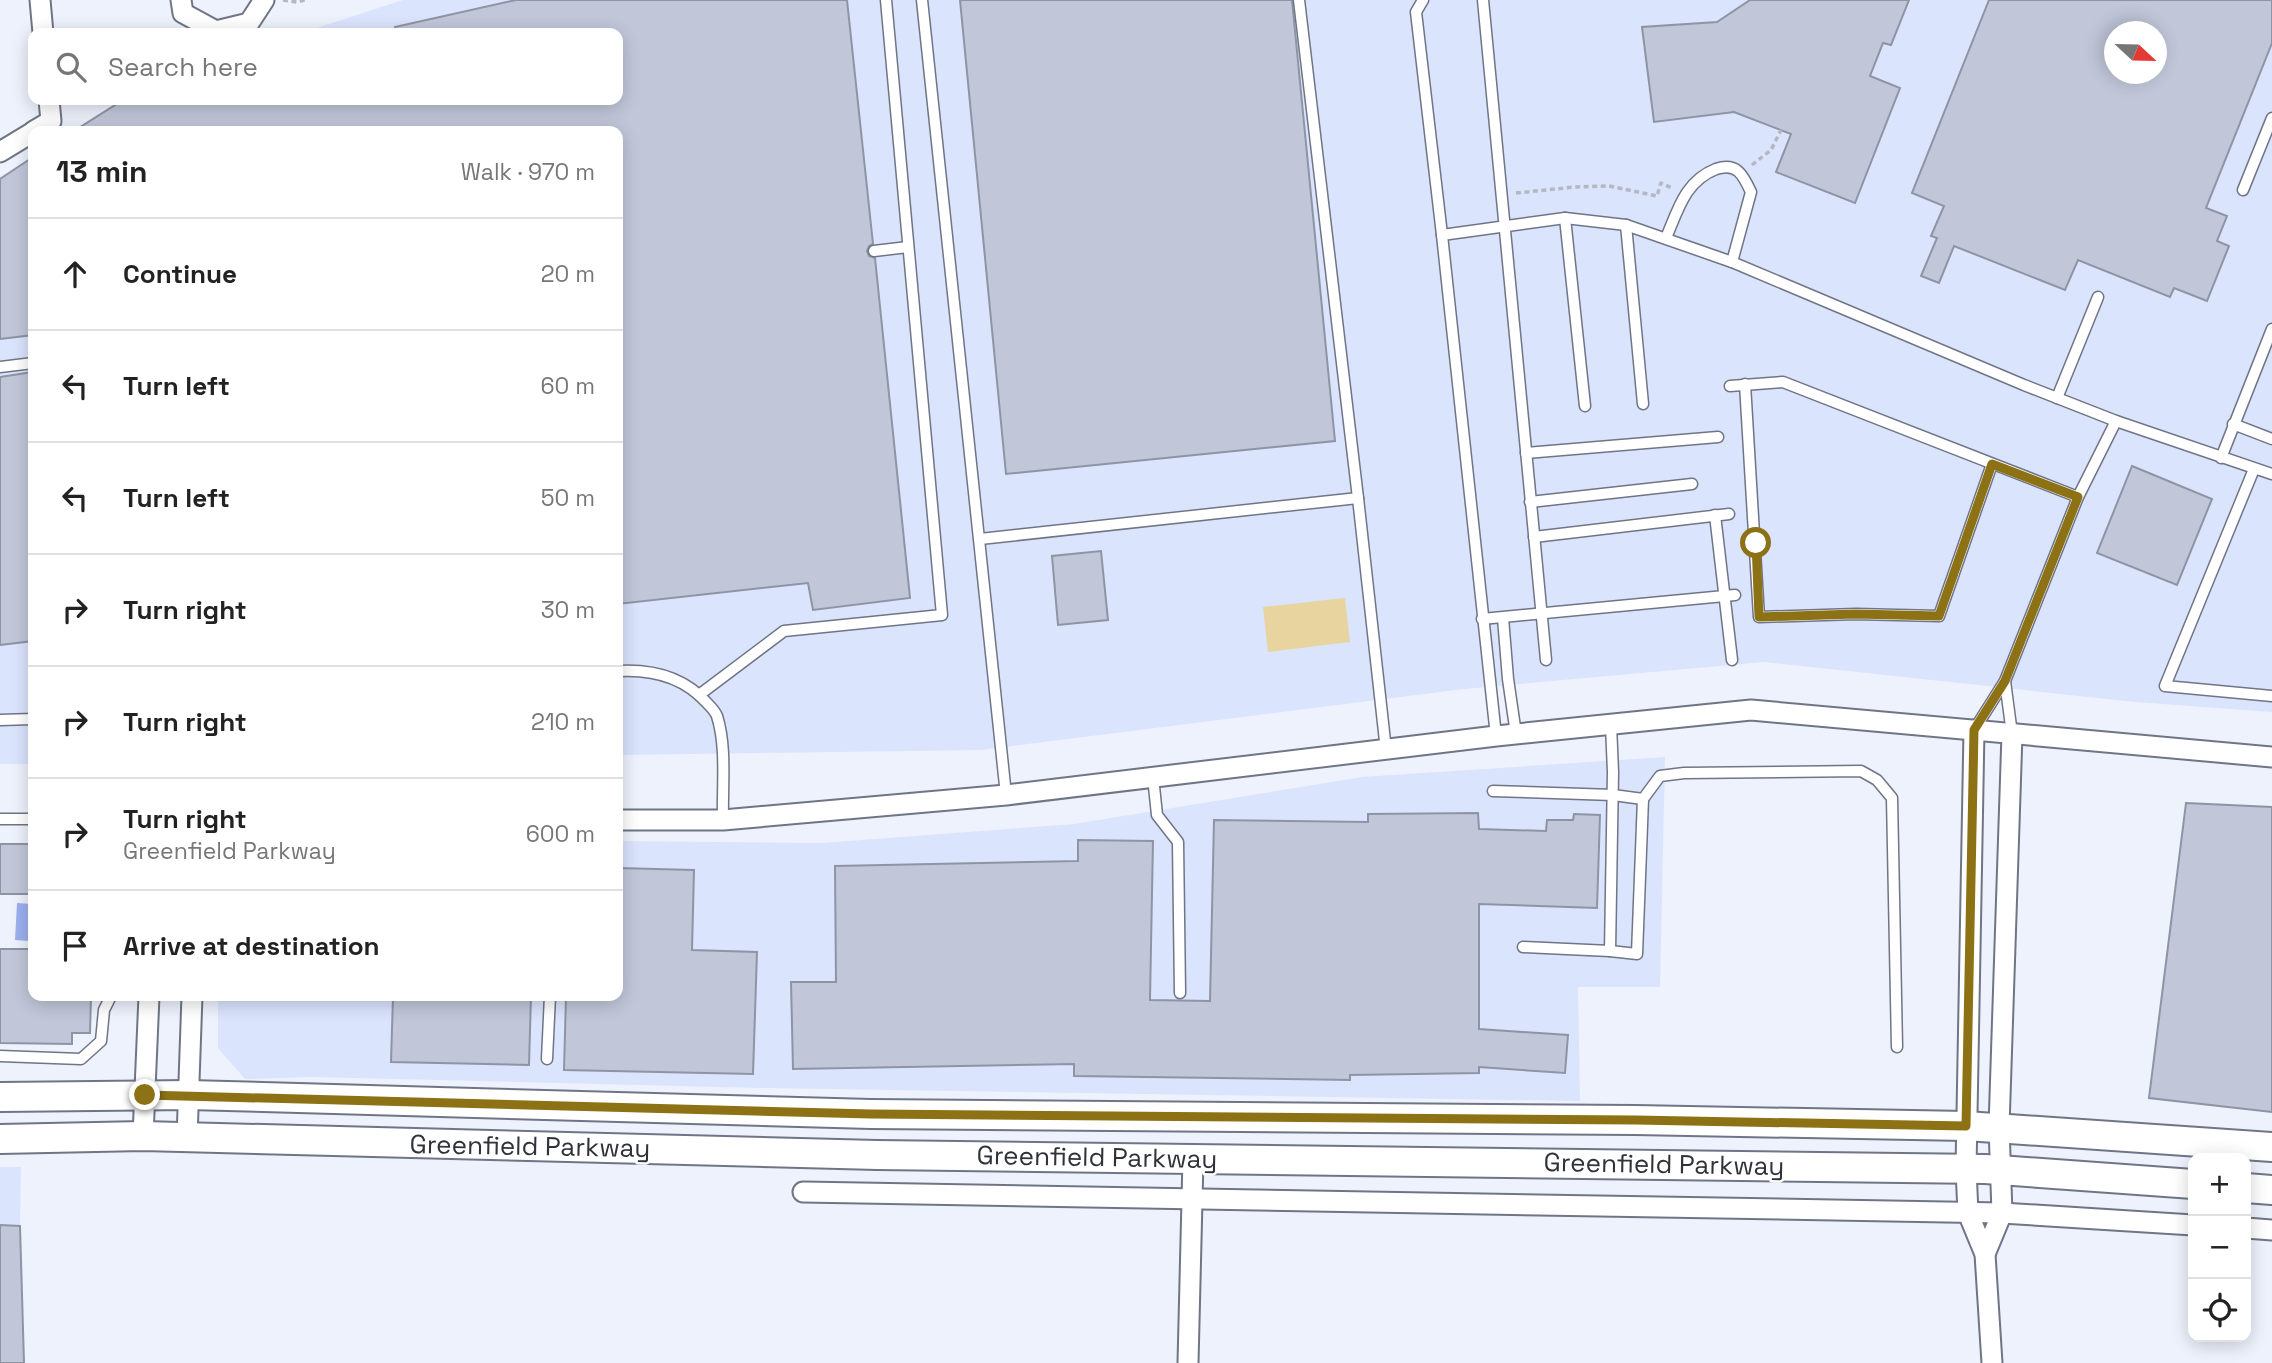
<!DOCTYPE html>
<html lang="en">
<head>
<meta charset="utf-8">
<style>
	body { margin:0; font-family:"Space Grotesk",sans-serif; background:#f2f2f2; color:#222 }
	.controls { position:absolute; right:21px; bottom:21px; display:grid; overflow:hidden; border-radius:14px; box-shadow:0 4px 18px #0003 }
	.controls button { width:63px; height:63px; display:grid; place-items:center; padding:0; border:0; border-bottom:2px solid #e0e0e0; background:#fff; color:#222; font:35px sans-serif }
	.compass { position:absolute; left:2104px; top:21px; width:63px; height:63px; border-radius:50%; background:#fff; box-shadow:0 4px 18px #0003; rotate:112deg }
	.stop { position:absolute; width:21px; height:21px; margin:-16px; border:5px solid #8c7215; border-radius:50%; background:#fff }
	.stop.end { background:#8c7215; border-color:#fff; box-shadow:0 2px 7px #0008 }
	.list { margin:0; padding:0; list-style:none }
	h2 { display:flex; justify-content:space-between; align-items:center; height:91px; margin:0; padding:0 28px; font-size:30px }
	h2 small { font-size:23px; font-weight:400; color:#767676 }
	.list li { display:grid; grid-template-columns:46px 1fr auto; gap:21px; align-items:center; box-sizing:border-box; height:112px; padding:0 28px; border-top:2px solid #e0e0e0 }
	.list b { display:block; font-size:26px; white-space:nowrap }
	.list p { margin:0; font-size:23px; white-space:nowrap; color:#767676 }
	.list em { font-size:23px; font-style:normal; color:#767676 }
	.icon { flex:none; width:38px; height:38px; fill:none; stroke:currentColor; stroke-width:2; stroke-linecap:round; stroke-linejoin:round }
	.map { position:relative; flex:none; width:2272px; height:1363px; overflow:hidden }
	.search { position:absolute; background:#fff; box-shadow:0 4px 18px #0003; left:28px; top:28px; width:595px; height:77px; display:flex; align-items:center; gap:18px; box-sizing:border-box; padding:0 24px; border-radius:14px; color:#767676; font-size:26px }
	.panel { position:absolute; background:#fff; box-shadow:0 4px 18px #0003; left:28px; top:126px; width:595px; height:875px; border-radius:14px }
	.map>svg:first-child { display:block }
	.built { fill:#dbe4fd; fill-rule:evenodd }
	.green { fill:#e7d49e }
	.water { fill:#9cb0ef }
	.building { fill:#c1c7d9; stroke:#8e94a4; stroke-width:2; fill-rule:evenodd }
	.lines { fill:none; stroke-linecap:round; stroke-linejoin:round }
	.service-casing { stroke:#6f7585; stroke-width:13 }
	.minor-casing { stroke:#6f7585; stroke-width:23 }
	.secondary-casing { stroke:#6f7585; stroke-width:32 }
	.path { stroke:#b5b8c2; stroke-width:3.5; stroke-dasharray:5 3.5; stroke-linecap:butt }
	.service { stroke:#fff; stroke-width:10 }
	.minor { stroke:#fff; stroke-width:19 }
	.secondary { stroke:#fff; stroke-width:28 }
	.route { stroke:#8c7215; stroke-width:9 }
	.labels { text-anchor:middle; stroke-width:5; stroke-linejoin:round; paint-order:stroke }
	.street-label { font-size:26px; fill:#303239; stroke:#fff }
</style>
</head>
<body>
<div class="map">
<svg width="2272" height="1363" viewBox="0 0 2272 1363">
	<rect width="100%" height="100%" fill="#eef2fd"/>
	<!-- built -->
	<g class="built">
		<path d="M403,0H2272V712L2135,702L1764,662L1464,689L981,750L618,755V131H74L123,100H618V33H301ZM2114,32H2156V74H2114Z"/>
		<polygon points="33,157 33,764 0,764 0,179"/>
		<polygon points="1665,757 1660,987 1578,987 1580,1101 760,1088 313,1077 245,1079 218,1048 218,996 618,996 618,841 822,843 1074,824 1362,777"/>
		<polygon points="0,1167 21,1167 20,1226 24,1363 0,1363"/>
	</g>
	<!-- green -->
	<polygon class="green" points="1345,598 1350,642 1268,652 1263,607"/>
	<!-- water -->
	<polygon class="water" points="17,903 32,904 29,941 15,940"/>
	<!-- building -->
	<g class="building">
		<polygon points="516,0 847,0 873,244 869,246 867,251 869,256 875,258 910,598 813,610 808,583 618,604 618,131 74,131 123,100 618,100 618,33 396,33 395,27"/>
		<polygon points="960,0 1292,0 1335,441 1006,474"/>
		<polygon points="1750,0 1909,0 1891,45 1883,43 1870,76 1900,88 1855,203 1776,172 1791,134 1734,112 1654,122 1642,27 1717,22"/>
		<path d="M1989,0H2272V43L2206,208L2227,216L2217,241L2229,246L2207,301L2174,288L2170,297L2078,260L2065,290L1954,246L1939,283L1921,276L1937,238L1931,236L1944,206L1912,193ZM2115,32H2157V74H2115Z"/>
		<polygon points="33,157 33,335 0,339 0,179"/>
		<polygon points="33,372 33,641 0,645 0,377"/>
		<polygon points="2132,466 2212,499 2177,585 2097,553"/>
		<polygon points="1101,551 1108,620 1058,625 1052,556"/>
		<polygon points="2186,803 2272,807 2272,1112 2149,1098"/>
		<polygon points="1478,813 1479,829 1546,831 1547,820 1573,820 1574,814 1600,815 1597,908 1479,904 1479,1029 1568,1035 1565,1073 1479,1067 1479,1073 1350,1075 1350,1080 1074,1076 1074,1064 793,1069 791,982 836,982 835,866 1078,861 1078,840 1153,841 1150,1000 1210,1001 1214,820 1368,822 1368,814"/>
		<rect x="0" y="844" width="33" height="50"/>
		<polygon points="618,868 694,870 692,950 757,952 753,1074 564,1070 566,996 618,996"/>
		<polygon points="0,949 33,949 33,996 91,996 90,1033 72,1033 72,1044 0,1043"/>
		<polygon points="393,996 531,996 529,1065 391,1062"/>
		<polygon points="0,1225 20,1226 24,1363 0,1363"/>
	</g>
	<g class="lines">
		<defs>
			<g id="service">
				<polyline points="922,0 1006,795"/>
				<polyline points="1423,0 1416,12 1442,235 1496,736"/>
				<polyline points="1483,0 1546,660"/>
				<polyline points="2243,190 2272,118"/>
				<polyline points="1565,218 1585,406"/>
				<polyline points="1626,225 1643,404"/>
				<polyline points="1442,235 1565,218 1626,225 1732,262 2024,385 2116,421 2272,474"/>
				<path d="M1666,238C1678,210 1685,181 1716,169C1737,162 1743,175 1751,192L1732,262"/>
				<polyline points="874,251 908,247"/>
				<polyline points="0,367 33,363"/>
				<polyline points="1745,384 1759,617 1856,614 1939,616 1992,464"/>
				<polyline points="1730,386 1783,382 2078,497"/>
				<polyline points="2057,398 2098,297"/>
				<polyline points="2233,424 2272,439"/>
				<polyline points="1526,453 1718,437"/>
				<polyline points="2221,458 2272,329"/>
				<polyline points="2254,469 2165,686 2272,696"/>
				<polyline points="1358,498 1386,750"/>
				<polyline points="1530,502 1692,484"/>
				<polyline points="1715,515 1732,660"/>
				<polyline points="1534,537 1729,514"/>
				<polyline points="980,539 1358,498 1299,0"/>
				<polyline points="1503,618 1508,679 1516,734"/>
				<polyline points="1482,619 1735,595"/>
				<path d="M618,671C652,669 684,677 707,703C711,707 715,711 717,716C727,748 722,787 723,820"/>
				<polyline points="2005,681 2012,734"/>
				<polyline points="699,695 784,631 942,615 886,0"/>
				<polyline points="0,720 33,719"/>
				<polyline points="1974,730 2005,681 2078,497 2116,421"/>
				<polyline points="1153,777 1157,815 1178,842 1180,993"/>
				<polyline points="1493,791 1613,795 1643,799 1637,954 1610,951"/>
				<polyline points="1643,799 1660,776 1684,773 1861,771 1877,780 1892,798 1897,1047"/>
				<polyline points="0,819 33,819"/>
				<polyline points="1523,947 1610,951 1613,772 1611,725"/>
				<polyline points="0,1056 81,1059 101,1041 104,1010 111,996"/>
				<polyline points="547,1059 550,996"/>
			</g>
			<g id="minor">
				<polyline points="40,0 43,33"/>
				<polyline points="181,0 183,13 216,31 249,23 264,0"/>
				<polyline points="34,131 51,121 49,100"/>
				<polyline points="0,152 33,132"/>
				<polyline points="1974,730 1966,1169 1968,1213 1985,1254 1992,1363"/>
				<polyline points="618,820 723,820 1006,795 1496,736 1751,710 2272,757"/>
				<polyline points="143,1136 149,996"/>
				<polyline points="187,1138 192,996"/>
				<polyline points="803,1192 2002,1213 2193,1225"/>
				<polyline points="2246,1228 2272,1230"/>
				<polyline points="1985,1254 2002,1213 1999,1127 2012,734"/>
				<polyline points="1188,1363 1193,1159"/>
			</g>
			<g id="secondary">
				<polyline points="0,1097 189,1095 871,1114 1635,1120 1966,1126 2272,1147"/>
				<polyline points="0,1139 143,1136 877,1155 1985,1169 2193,1184"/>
				<polyline points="2246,1188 2272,1190"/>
			</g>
		</defs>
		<!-- service casing -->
		<use href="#service" class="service-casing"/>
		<!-- minor casing -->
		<use href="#minor" class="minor-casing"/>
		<!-- secondary casing -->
		<use href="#secondary" class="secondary-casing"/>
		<!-- path -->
		<g class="path">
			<polyline points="283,0 297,2 305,0"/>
			<polyline points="1752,165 1771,150 1781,130"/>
			<polyline points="1516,193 1575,187 1609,186 1657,196 1661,183 1672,188"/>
		</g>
		<!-- service -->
		<use href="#service" class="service"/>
		<!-- minor -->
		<use href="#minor" class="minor"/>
		<!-- secondary -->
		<use href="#secondary" class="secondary"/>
	</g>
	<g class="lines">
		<!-- route -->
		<polyline class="route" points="145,1095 871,1114 1635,1120 1966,1126 1974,730 2005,681 2078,497 1992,464 1939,616 1856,614 1759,617 1756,543"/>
	</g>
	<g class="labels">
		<!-- street labels -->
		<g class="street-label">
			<text transform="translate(530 1146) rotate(1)" y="9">Greenfield Parkway</text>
			<text transform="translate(1097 1157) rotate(1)" y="9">Greenfield Parkway</text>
			<text transform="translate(1664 1164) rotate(1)" y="9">Greenfield Parkway</text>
		</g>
	</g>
</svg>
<div class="controls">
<button>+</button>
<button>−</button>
<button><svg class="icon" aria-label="locate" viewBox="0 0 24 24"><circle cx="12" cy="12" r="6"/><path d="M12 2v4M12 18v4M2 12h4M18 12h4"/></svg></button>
</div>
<svg class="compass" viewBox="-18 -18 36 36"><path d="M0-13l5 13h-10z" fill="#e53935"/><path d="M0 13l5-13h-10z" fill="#767676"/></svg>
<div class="stop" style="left:1756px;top:543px"></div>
<div class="stop end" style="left:145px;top:1095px"></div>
<div class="search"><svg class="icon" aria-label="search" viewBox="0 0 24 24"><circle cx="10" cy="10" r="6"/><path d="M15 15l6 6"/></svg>Search here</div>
<section class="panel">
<h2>13 min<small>Walk · 970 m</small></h2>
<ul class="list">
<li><svg class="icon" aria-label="ahead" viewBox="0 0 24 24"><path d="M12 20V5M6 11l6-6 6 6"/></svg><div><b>Continue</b></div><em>20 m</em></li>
<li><svg class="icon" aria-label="left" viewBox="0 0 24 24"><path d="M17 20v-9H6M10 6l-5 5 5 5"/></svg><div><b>Turn left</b></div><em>60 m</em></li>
<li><svg class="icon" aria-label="left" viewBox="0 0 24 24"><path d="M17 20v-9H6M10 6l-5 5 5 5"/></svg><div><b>Turn left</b></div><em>50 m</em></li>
<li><svg class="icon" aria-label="right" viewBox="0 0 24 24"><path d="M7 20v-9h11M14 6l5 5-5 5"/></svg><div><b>Turn right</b></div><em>30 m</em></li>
<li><svg class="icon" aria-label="right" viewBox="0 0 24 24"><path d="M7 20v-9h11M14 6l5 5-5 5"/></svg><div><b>Turn right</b></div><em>210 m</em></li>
<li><svg class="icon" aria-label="right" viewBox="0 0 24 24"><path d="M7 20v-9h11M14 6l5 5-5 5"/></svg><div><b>Turn right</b><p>Greenfield Parkway</p></div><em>600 m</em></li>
<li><svg class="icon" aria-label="arrive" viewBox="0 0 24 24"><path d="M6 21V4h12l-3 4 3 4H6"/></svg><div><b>Arrive at destination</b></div></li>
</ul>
</section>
</div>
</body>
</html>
